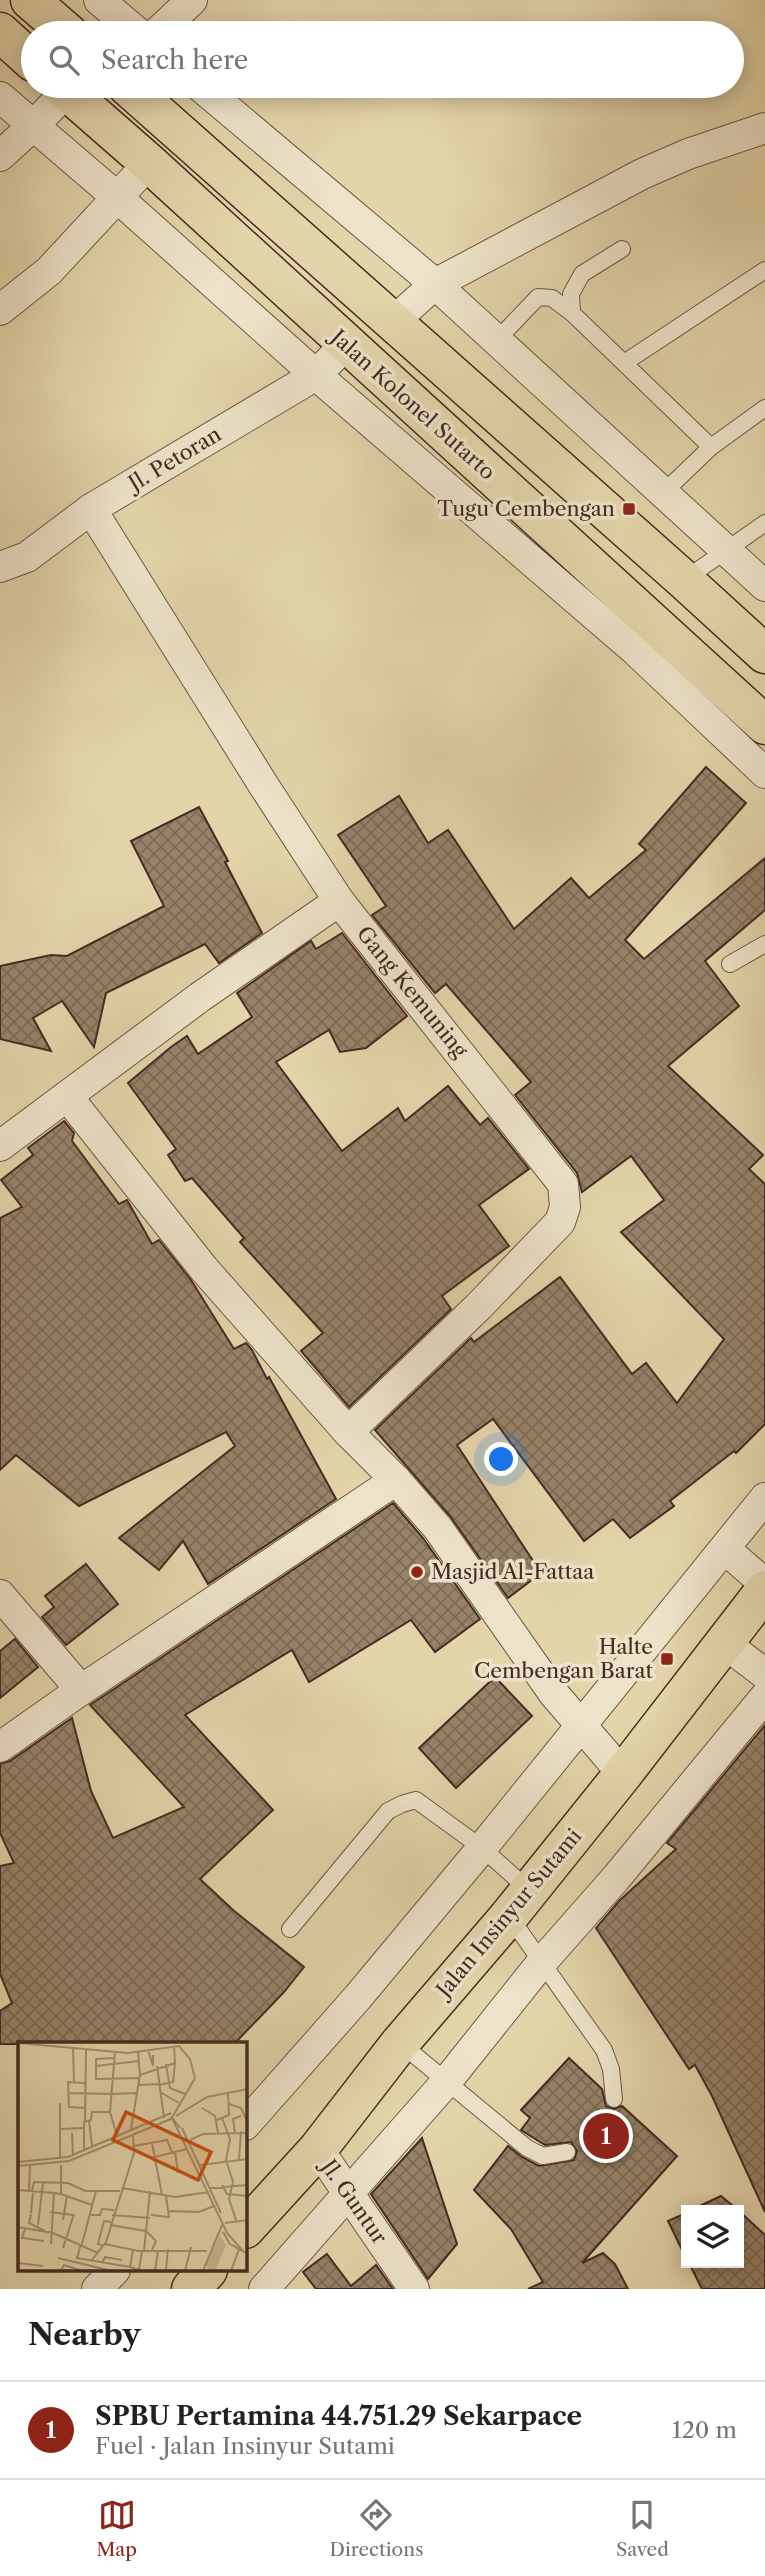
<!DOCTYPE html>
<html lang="en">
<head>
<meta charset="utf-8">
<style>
	body { margin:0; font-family:"Libre Caslon Text",serif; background:#f6f6f6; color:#202124 }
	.controls { position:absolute; right:21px; bottom:21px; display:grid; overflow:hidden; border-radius:0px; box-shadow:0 4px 18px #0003 }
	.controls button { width:63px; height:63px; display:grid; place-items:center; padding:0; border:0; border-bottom:2px solid #e0e0e0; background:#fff; color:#202124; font:35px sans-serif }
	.you { position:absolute; left:502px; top:1460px; width:24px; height:24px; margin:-18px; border:5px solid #fff; border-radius:50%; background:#1a73e8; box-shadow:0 0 0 10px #1a73e833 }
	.badge { display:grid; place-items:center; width:46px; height:46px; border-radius:50%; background:#8f2418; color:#fff; font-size:23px; font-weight:700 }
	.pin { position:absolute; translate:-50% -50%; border:4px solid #fff; box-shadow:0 2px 7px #0006 }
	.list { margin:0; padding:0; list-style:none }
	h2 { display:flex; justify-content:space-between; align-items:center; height:91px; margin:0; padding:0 28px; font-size:30px }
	h2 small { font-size:23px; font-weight:400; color:#757577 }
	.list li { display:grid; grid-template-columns:46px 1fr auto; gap:21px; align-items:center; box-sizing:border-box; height:98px; padding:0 28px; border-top:2px solid #e0e0e0 }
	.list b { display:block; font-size:26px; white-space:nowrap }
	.list p { margin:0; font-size:23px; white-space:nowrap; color:#757577 }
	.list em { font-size:23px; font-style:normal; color:#757577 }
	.icon { flex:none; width:38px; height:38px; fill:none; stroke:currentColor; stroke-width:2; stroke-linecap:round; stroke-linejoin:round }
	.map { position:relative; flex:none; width:765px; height:2289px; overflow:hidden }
	.search { position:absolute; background:#fff; box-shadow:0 4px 18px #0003; left:21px; right:21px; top:21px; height:77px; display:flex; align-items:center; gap:18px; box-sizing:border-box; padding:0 24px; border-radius:38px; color:#757577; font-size:26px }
	.sheet { height:189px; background:#fff }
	nav { display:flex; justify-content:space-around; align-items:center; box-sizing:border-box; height:98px; border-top:2px solid #e0e0e0; background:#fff; font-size:19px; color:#757577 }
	nav a { display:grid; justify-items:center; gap:4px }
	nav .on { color:#8f2418 }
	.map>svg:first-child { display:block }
	.building { fill:url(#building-cross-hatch); stroke:#442c23; stroke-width:2 }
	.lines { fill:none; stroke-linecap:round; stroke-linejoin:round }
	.service-casing { stroke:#6c5645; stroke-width:18 }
	.minor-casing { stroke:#6c5645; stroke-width:32 }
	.primary-casing { stroke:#442c23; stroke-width:41 }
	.trunk-casing { stroke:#442c23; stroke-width:41 }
	.service { stroke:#ede3c8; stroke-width:16 }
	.minor { stroke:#ede3c8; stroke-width:30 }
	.primary { stroke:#e3d4aa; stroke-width:38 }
	.trunk { stroke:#e3d4aa; stroke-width:38 }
	.poi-dot { fill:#8f2418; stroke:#ede3c8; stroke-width:2.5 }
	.labels { text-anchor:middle; stroke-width:7; stroke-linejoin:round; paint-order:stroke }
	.street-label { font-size:21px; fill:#442c23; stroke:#ede3c8 }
	.poi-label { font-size:21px; fill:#442c23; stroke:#ede3c8; text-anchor:end }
	.inset-road { fill:none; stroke:#a39174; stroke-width:2 }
	.view { fill:#c75011; fill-opacity:0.15; stroke:#c75011; stroke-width:3.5 }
	.inset-edge { fill:none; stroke:#442c23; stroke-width:3.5 }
</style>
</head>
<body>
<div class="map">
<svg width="765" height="2289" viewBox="0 0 765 2289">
	<defs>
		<pattern id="building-cross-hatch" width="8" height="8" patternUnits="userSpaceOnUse" patternTransform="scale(1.75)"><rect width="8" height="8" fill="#978369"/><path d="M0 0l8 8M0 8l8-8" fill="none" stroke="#7d6b56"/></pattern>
	</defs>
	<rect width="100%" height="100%" fill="#e3d4aa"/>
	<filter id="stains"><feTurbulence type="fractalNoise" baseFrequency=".00286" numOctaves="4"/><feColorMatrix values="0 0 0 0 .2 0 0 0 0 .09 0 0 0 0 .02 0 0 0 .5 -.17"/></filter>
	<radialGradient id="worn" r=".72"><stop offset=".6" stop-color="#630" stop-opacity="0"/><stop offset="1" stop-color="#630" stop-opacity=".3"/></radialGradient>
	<!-- building -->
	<g class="building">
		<polygon points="706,767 746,803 625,940 644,959 765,858 765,910 705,961 739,1006 668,1066 763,1155 749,1169 765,1184 765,1424 736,1453 734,1451 670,1501 674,1506 630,1538 613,1519 584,1541 493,1419 457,1445 541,1573 508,1598 450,1516 375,1430 471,1338 474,1342 560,1277 632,1374 646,1363 677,1403 724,1339 621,1232 664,1200 631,1156 582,1192 577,1173 515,1095 531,1082 446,984 435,993 372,915 386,906 338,835 399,796 428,843 448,830 514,929 571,878 589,898 646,850 639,844"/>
		<polygon points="199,807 228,861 225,862 262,933 219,963 205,944 106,993 94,1047 62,1001 33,1018 51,1051 0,1039 0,966 51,955 67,956 164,906 131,841"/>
		<polygon points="342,933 407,1016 366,1048 340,1052 329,1030 276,1062 342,1151 398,1108 405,1121 448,1086 480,1125 488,1118 529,1169 479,1205 509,1246 442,1296 451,1309 349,1407 301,1351 323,1333 240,1242 244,1238 192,1178 185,1181 168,1155 176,1149 128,1083 171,1047 187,1036 198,1054 252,1017 237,993 311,941 316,949"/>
		<polygon points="64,1121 74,1133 72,1141 119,1204 127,1200 152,1244 159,1240 191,1280 234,1349 246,1343 252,1350 267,1379 269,1377 336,1499 208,1584 183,1541 159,1570 119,1538 235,1446 226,1432 79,1506 16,1455 0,1470 0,1218 22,1207 1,1180 33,1155 28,1148"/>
		<polygon points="393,1503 423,1538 480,1619 435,1652 411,1620 309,1682 292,1650 185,1715 273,1810 200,1879 233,1910 304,1967 284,1992 234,2044 0,2044 0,2011 12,2003 0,1974 0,1866 14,1863 0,1833 0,1764 10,1761 72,1718 91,1791 113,1838 184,1807 90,1705"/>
		<polygon points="86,1564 118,1604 66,1645 42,1617 54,1607 45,1596"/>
		<polygon points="15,1639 38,1667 0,1698 0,1651"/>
		<polygon points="495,1677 532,1716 456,1788 419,1748"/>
		<polygon points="765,1725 765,2212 712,2096 695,2065 689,2069 596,1928 619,1901 676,1849 667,1843"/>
		<polygon points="569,2058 602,2089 606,2106 614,2109 622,2106 677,2156 582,2263 603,2253 615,2264 628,2289 528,2289 543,2282 511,2229 474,2190 508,2146 522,2157 539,2166 574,2160 577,2151 571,2142 545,2145 521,2130 530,2118 521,2110"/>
		<polygon points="422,2138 457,2244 428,2279 371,2194"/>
		<polygon points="721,2196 738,2210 691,2210"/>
		<polygon points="739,2211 765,2235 765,2289 702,2289 689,2263 739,2263"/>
		<polygon points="686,2213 686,2258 668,2221"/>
		<polygon points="327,2254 351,2286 376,2265 393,2289 316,2289 303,2272"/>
	</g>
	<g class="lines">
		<defs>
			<g id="service">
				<polyline points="622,249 582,274 571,294 572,313 711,447 765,408"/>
				<polyline points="497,340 538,297 552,298 572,313"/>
				<polyline points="624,363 765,270"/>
				<polyline points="663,493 711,447"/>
				<polyline points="684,580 765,523"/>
				<polyline points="730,964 765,944"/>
				<polyline points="509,1916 604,2050 611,2069 614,2099"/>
				<polyline points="290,1929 388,1811 402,1804 416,1800 482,1848 529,1890"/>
				<polyline points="400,2043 527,2148 543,2156 567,2152"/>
			</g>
			<g id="minor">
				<polyline points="99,0 138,33"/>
				<polyline points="157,33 192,0"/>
				<polyline points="200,86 435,284 765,586"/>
				<polyline points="0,97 118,198 316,375 636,651 765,773"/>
				<polyline points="0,156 34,125 67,91"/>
				<polyline points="0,310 49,271 149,163"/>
				<polyline points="393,322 435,284 642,174 688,154 765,128"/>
				<polyline points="91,509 264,786 339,901 563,1184 565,1207 560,1222 478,1307 348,1432"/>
				<polyline points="0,567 27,557 91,509 316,375 346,344"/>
				<polyline points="67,1096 204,1269 348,1432 396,1480 437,1527 554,1694 623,1774"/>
				<polyline points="0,1146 200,997 339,901"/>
				<polyline points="725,1549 765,1584"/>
				<polyline points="0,1595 81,1690"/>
				<polyline points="723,1642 765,1674"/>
				<polyline points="0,1747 81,1690 396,1480"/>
				<polyline points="245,2125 358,1997 482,1848 765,1498"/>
				<polyline points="318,2149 414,2289"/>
				<polyline points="97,2289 115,2270"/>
				<polyline points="264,2289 447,2081 542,1962 616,1878 765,1697"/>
			</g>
			<g id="primary">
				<polyline points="30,0 68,33"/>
				<polyline points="0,32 33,62"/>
				<polyline points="61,86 149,163 765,725"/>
				<polyline points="127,86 684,580 765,654"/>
			</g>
			<g id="trunk">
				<polyline points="245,2229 318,2149 400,2043 509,1916 623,1774 765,1590"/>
				<polyline points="191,2289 208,2270"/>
			</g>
		</defs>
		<!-- service casing -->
		<use href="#service" class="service-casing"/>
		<!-- minor casing -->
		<use href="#minor" class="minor-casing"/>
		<!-- primary casing -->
		<use href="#primary" class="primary-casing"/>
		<!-- trunk casing -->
		<use href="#trunk" class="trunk-casing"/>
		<!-- service -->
		<use href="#service" class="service"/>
		<!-- minor -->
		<use href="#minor" class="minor"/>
		<!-- primary -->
		<use href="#primary" class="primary"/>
		<!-- trunk -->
		<use href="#trunk" class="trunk"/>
	</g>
	<!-- markers -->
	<g class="poi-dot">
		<rect x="622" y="502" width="14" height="14" rx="3.5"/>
		<circle cx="417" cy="1572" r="7"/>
		<rect x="660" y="1652" width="14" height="14" rx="3.5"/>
	</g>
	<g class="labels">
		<!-- street labels -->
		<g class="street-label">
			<text transform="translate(413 405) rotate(42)" y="7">Jalan Kolonel Sutarto</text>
			<text transform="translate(175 459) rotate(-31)" y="7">Jl. Petoran</text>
			<text transform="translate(412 992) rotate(51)" y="7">Gang Kemuning</text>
			<text transform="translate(509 1913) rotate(-50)" y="7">Jalan Insinyur Sutami</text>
			<text transform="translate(354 2202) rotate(55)" y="7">Jl. Guntur</text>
		</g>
		<!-- poi labels -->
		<g class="poi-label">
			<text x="615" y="516">Tugu Cembengan</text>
			<text x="431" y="1579" text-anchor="start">Masjid Al-Fattaa</text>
			<text x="653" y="1654">Halte<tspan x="653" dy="24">Cembengan Barat</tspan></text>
		</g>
	</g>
	<!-- overview -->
	<g transform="translate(18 2042)">
		<rect width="229" height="229" fill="#e3d4aa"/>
		<path d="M202,193L208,203L197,229H192L188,223Z" fill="#c8b793"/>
		<path class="inset-road" d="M0,1L110,11L161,4L172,17L177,36L155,74M55,6L56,39M130,8L135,24V13M97,10L92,70L99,94M96,16L78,17V37L122,36M148,22L152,46L167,52M78,24L121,19M139,24L146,76M122,33L157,21L156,4M120,43L141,42M141,43L155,40L157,21M142,50L161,61M51,51L94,52M94,52L118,51M211,62L223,66L230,81M67,66L51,65L50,40L67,41M184,66L197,74L200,91M158,74L189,55L230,47M204,76L212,97L208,118L215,140L211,157L218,178M199,78L211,73L210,51M67,79L68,8M71,79L74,104M162,86L153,74L209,191L225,209M164,86L203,171M43,87L65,86M113,87L122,33L120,10M217,90L215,77L223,74M54,91L55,113M172,98L185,92L230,91M134,101L144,153M116,104L149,98L154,110M66,108V80L73,78L74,70H92M157,109L160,131M137,115L169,107M42,116V61M221,118L223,89M0,120L50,115L153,71M182,123L230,117M0,124L51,119L153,77M204,143L209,152L230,154M104,146L157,155L191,150M192,146L230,143M0,148L36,151M11,148L12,123M14,149L16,140L50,141L67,149H102M43,152L74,163M151,169L181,170L196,164M32,170L55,173M13,171L15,149M13,172L11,181L27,189M72,173H82L84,167L96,168M94,173L132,176M133,173L151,175L148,154M45,178L49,154M207,181L230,178M20,183L25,141M92,183L128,189L138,199L134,208M0,185L35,191L80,211M7,187L4,196L26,199M205,190L212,202L230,212M33,202L36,151L43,152V123M63,202L59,216L112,225M64,202L78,149M87,202L120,209H189M85,204L80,202L86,179L93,180M45,206L56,172M115,208L112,225L121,228M124,209L121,228L124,229M126,209L132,149M40,216L94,229M73,219L88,200L116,111L115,94M0,221L25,224M84,221L87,215L104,218M148,228L150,207M43,229L46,223L65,229M137,229L140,208M167,229L173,205M185,229L204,183M213,229L221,207"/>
		<path class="view" d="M108,70L193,110L180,138L95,98Z"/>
		<rect width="229" height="229" class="inset-edge"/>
	</g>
	<rect width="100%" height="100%" filter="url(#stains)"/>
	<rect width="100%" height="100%" fill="url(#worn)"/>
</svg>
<div class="controls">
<button><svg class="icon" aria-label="layers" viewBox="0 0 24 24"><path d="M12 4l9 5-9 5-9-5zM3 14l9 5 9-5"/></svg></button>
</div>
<div class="you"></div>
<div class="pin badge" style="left:606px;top:2136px">1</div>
<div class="search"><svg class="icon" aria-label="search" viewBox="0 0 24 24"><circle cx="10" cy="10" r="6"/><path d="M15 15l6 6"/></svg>Search here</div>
</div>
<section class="sheet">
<h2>Nearby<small></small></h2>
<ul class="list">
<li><span class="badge">1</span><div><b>SPBU Pertamina 44.751.29 Sekarpace</b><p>Fuel · Jalan Insinyur Sutami</p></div><em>120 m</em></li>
</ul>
</section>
<nav>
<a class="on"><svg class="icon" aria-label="map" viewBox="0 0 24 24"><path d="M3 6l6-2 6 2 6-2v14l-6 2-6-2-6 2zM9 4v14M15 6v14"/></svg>Map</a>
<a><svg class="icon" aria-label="directions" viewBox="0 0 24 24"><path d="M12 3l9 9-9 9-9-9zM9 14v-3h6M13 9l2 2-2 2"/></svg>Directions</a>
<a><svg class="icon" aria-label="saved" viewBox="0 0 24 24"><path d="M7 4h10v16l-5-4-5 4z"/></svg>Saved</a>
</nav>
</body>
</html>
